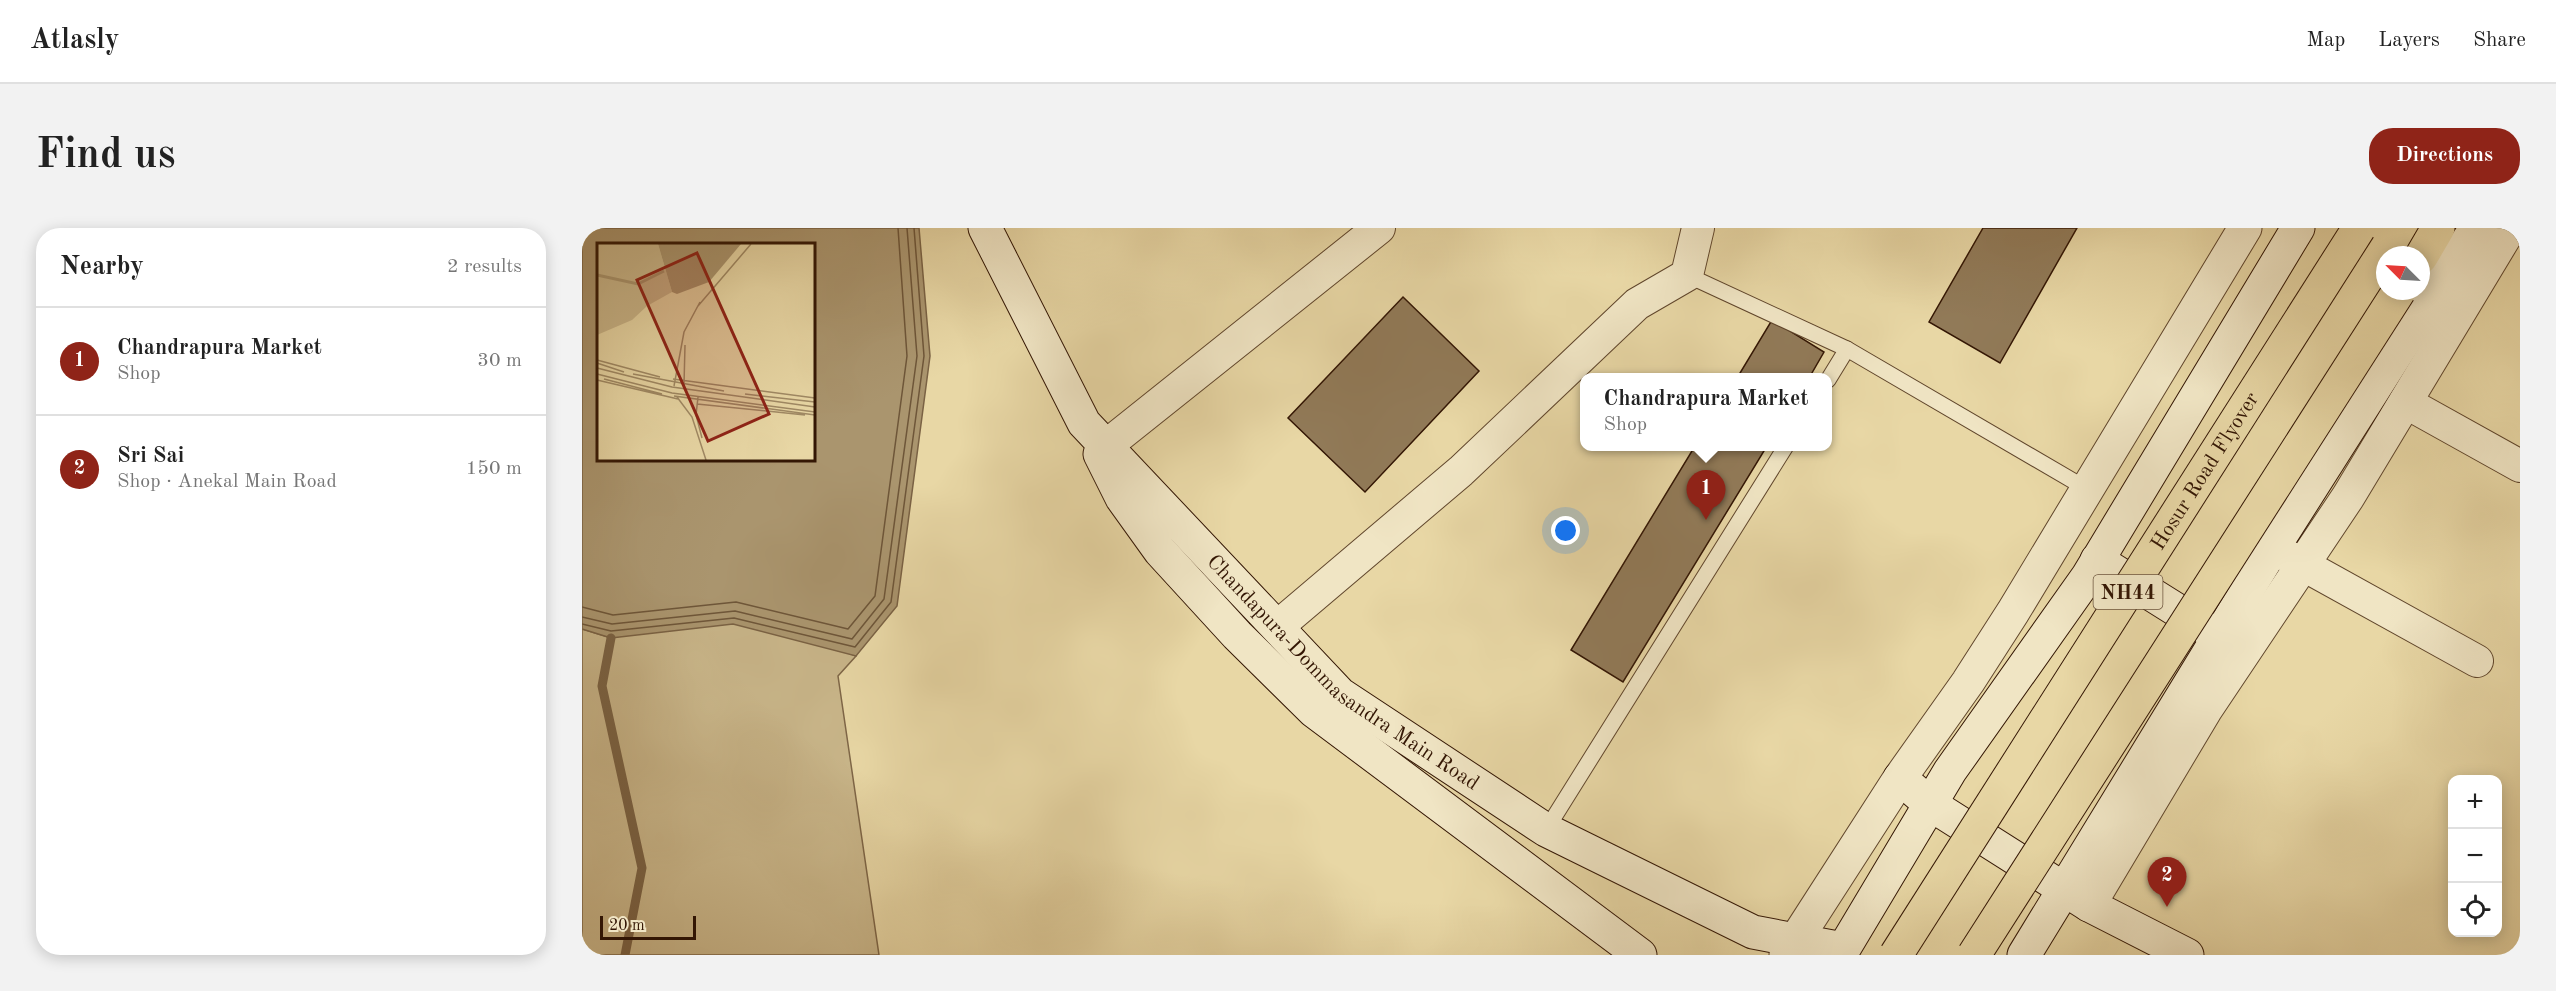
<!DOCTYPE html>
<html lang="en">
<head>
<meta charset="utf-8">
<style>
	body { margin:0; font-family:"Old Standard TT",serif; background:#f2f2f2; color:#222 }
	.controls { position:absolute; right:18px; bottom:18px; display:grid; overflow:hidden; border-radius:12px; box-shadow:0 3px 15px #0003 }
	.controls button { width:54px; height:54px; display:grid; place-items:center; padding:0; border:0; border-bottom:2px solid #e0e0e0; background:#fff; color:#222; font:30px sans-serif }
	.compass { position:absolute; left:1794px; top:18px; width:54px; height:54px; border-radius:50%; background:#fff; box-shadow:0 3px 15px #0003; rotate:294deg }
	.scale { position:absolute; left:18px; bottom:15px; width:96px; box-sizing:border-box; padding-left:6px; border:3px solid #331604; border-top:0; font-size:16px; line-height:21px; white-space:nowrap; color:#331604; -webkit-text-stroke:4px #f0e5c4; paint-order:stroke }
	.you { position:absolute; left:984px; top:303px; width:21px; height:21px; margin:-15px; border:4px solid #fff; border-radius:50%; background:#1a73e8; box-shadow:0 0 0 9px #1a73e833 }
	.badge { display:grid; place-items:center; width:39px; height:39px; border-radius:50%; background:#8f2418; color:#fff; font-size:20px; font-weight:700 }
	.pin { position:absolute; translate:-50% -50px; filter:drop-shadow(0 2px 3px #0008) }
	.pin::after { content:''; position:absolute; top:32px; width:21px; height:18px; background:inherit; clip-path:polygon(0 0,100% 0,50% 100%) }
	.popup { position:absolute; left:998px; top:145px; width:252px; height:78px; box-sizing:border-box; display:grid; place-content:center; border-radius:12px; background:#fff; filter:drop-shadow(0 2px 4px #0005); font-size:20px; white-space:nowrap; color:#767676 }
	.popup b { font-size:22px; color:#222 }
	.popup::after { content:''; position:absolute; left:50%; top:100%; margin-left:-12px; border:12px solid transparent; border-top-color:#fff }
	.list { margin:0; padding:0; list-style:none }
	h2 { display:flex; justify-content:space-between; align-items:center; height:78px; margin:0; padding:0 24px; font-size:26px }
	h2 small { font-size:20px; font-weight:400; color:#767676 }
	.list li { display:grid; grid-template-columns:39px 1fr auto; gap:18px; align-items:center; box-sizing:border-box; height:108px; padding:0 24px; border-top:2px solid #e0e0e0 }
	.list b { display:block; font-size:22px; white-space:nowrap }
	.list p { margin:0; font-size:20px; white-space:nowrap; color:#767676 }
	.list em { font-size:20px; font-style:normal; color:#767676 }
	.icon { flex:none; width:33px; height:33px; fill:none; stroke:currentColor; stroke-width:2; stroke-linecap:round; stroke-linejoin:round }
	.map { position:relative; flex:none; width:1938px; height:727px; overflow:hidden; border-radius:24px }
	header { display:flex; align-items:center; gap:36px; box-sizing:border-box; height:84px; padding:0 30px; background:#fff; border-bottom:2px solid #e0e0e0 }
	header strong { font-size:28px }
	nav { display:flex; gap:33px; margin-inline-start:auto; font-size:21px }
	.intro { display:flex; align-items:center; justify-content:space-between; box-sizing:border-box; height:144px; padding:0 36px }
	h1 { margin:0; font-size:42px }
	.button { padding:15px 27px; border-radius:24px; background:#8f2418; color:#fff; font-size:21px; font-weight:700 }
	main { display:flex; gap:36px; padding:0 36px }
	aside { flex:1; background:#fff; border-radius:24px; box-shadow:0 3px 15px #0003 }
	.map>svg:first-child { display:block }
	.green { fill:#c9b68a; stroke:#7e6647; stroke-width:1.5 }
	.water { fill:#aa956e; stroke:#7a6244; stroke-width:1.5; fill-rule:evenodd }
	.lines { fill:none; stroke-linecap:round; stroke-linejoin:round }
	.shore { stroke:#6e5639; stroke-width:1.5 }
	.stream { stroke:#7a6244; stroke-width:9 }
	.building { fill:#917a58; stroke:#331604; stroke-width:1.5 }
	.service-casing { stroke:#60462c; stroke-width:17 }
	.minor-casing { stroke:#60462c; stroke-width:34 }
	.tertiary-casing { stroke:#60462c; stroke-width:35 }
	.secondary-casing { stroke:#331604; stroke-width:35 }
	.trunk-casing { stroke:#331604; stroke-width:35 }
	.service { stroke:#f0e5c4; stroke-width:15 }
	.minor { stroke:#f0e5c4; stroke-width:32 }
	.tertiary { stroke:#f0e5c4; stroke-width:33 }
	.secondary { stroke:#f0e5c4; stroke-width:33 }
	.trunk { stroke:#e8d7a5; stroke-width:33 }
	.trunk-bridge-casing { stroke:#331604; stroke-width:35; stroke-linecap:butt }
	.trunk-bridge { stroke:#e8d7a5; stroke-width:33 }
	.labels { text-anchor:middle; stroke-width:4.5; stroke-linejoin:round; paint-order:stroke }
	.shield { fill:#f0e5c4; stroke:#6c543e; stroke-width:1.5 }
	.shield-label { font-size:20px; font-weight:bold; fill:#331604 }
	.street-label { font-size:21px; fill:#331604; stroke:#f0e5c4 }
	.inset-river { fill:none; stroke:#aa956e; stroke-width:3 }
	.inset-road { fill:none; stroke:#a08a65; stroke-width:1.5 }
	.view { fill:#8f2418; fill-opacity:0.15; stroke:#8f2418; stroke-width:3 }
	.inset-edge { fill:none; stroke:#331604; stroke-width:3 }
</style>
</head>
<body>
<header>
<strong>Atlasly</strong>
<nav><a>Map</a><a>Layers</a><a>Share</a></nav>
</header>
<div class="intro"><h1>Find us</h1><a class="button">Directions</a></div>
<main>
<aside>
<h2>Nearby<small>2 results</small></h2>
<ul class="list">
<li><span class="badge">1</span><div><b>Chandrapura Market</b><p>Shop</p></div><em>30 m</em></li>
<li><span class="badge">2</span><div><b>Sri Sai</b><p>Shop · Anekal Main Road</p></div><em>150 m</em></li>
</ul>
</aside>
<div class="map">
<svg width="1938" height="727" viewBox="0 0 1938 727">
	<rect width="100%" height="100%" fill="#e8d7a5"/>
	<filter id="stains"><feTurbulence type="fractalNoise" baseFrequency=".00333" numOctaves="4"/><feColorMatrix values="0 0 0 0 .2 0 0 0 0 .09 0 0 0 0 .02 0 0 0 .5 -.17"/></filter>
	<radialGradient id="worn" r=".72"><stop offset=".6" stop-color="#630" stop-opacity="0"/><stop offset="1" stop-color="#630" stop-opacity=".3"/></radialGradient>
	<!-- green -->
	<polygon class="green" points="153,381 274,428 256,448 297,727 0,727 0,401 29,410"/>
	<!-- water -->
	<path class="water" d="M0,0H337L348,128L315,378L274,428L151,396L29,410L0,401ZM16,16H231V231H16Z"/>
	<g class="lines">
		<!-- shore -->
		<g class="shore">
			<polyline points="0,379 31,387 154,374 266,401 293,368 325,128 316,0"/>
			<polyline points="0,389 30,396 153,383 270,411 302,371 335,128 325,0"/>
			<polyline points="0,396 29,403 152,390 273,419 309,374 342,128 332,0"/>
		</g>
		<!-- stream -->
		<polyline class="stream" points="29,410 20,458 60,640 43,727"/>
	</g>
	<!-- building -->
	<g class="building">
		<polygon points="1401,0 1495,0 1418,135 1347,94"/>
		<polygon points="821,69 897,143 783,264 706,190"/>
		<polygon points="1190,92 1242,124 1227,150 1155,150"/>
		<polygon points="1113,218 1185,218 1041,454 989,422"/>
	</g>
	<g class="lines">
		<defs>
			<g id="service">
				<polyline points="1105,47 1265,121 1505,261"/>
				<polyline points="1246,152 1265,121"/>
				<polyline points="964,602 1204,218"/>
			</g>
			<g id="minor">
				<polyline points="1823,174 1938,238"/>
				<polyline points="524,218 797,0"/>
				<polyline points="1691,320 1895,433"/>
				<polyline points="695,399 879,243 1055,76 1105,47 1116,0"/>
			</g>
			<g id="tertiary">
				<polyline points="1507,677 1624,481 1766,269 1928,0"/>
				<polyline points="1204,727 1318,550 1386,454 1431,384 1663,0"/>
			</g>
			<g id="secondary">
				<path id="s1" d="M403,0L502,195L758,466L964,602L1171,704L1261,721"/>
				<polyline points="518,226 540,270 578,323 655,407 732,483 1058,727"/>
				<polyline points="1515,332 1633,406"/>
				<polyline points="1318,550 1348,576 1507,677 1605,727"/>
				<polyline points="1258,727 1368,543 1506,348 1716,0"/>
				<polyline points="1442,727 1691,320 1894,0"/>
			</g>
			<polyline id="trunk" points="1839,29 1856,0"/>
		</defs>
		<!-- service casing -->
		<use href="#service" class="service-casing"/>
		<!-- minor casing -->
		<use href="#minor" class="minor-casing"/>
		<!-- tertiary casing -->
		<use href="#tertiary" class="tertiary-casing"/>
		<!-- secondary casing -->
		<use href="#secondary" class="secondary-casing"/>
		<!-- trunk casing -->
		<use href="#trunk" class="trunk-casing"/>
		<!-- service -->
		<use href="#service" class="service"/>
		<!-- minor -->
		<use href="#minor" class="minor"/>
		<!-- tertiary -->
		<use href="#tertiary" class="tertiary"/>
		<!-- secondary -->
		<use href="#secondary" class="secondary"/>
		<!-- trunk -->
		<use href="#trunk" class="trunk"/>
		<defs>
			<g id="trunk-bridge">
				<path id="s2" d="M1314,727L1777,0"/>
				<polyline points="1392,727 1817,63"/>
			</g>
		</defs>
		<!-- trunk-bridge casing -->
		<use href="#trunk-bridge" class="trunk-bridge-casing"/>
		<!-- trunk-bridge -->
		<use href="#trunk-bridge" class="trunk-bridge"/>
	</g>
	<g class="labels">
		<!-- shield labels -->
		<rect class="shield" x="1511.5" y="347" width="69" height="34" rx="4.5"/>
		<g class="shield-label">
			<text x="1546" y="371">NH44</text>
		</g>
		<!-- street labels -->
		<g class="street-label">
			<text dy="7" stroke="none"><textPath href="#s2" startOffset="574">Hosur Road Flyover</textPath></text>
			<text dy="7" stroke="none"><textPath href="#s1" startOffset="580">Chandapura-Dommasandra Main Road</textPath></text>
		</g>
	</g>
	<!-- overview -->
	<g transform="translate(15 15)">
		<rect width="218" height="218" fill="#e8d7a5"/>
		<path d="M0,1H61L75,49L50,63L35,77L0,92Z" fill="#c9b68a"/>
		<path d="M61,1H144L112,39L80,51L75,49Z" fill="#aa956e"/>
		<path class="inset-river" d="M0,32L41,41L67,28"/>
		<path class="inset-road" d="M101,63L154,1M0,117L63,134M0,120L27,129M0,125L75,144L218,164M0,131L75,150L218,169M36,131L127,148M7,136L65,151M76,136L218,155M0,137L81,156M87,142L88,102M77,143L87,89L103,59M148,151L218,159M77,153L218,172M80,154L95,174L109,217M101,154L99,172L105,195M100,161L208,172"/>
		<path class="view" d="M100,10L172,171L111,198L40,37Z"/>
		<rect width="218" height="218" class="inset-edge"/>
	</g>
	<rect width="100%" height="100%" filter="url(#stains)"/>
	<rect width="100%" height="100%" fill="url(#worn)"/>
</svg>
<div class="controls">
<button>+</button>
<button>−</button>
<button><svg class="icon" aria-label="locate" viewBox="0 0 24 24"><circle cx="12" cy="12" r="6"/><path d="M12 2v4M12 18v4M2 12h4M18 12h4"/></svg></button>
</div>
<svg class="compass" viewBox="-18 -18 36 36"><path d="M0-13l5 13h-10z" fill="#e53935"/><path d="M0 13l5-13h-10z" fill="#767676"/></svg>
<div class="scale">20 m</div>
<div class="you"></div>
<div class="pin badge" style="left:1124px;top:292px">1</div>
<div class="popup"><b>Chandrapura Market</b>Shop</div>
<div class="pin badge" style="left:1585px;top:679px">2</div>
</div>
</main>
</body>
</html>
